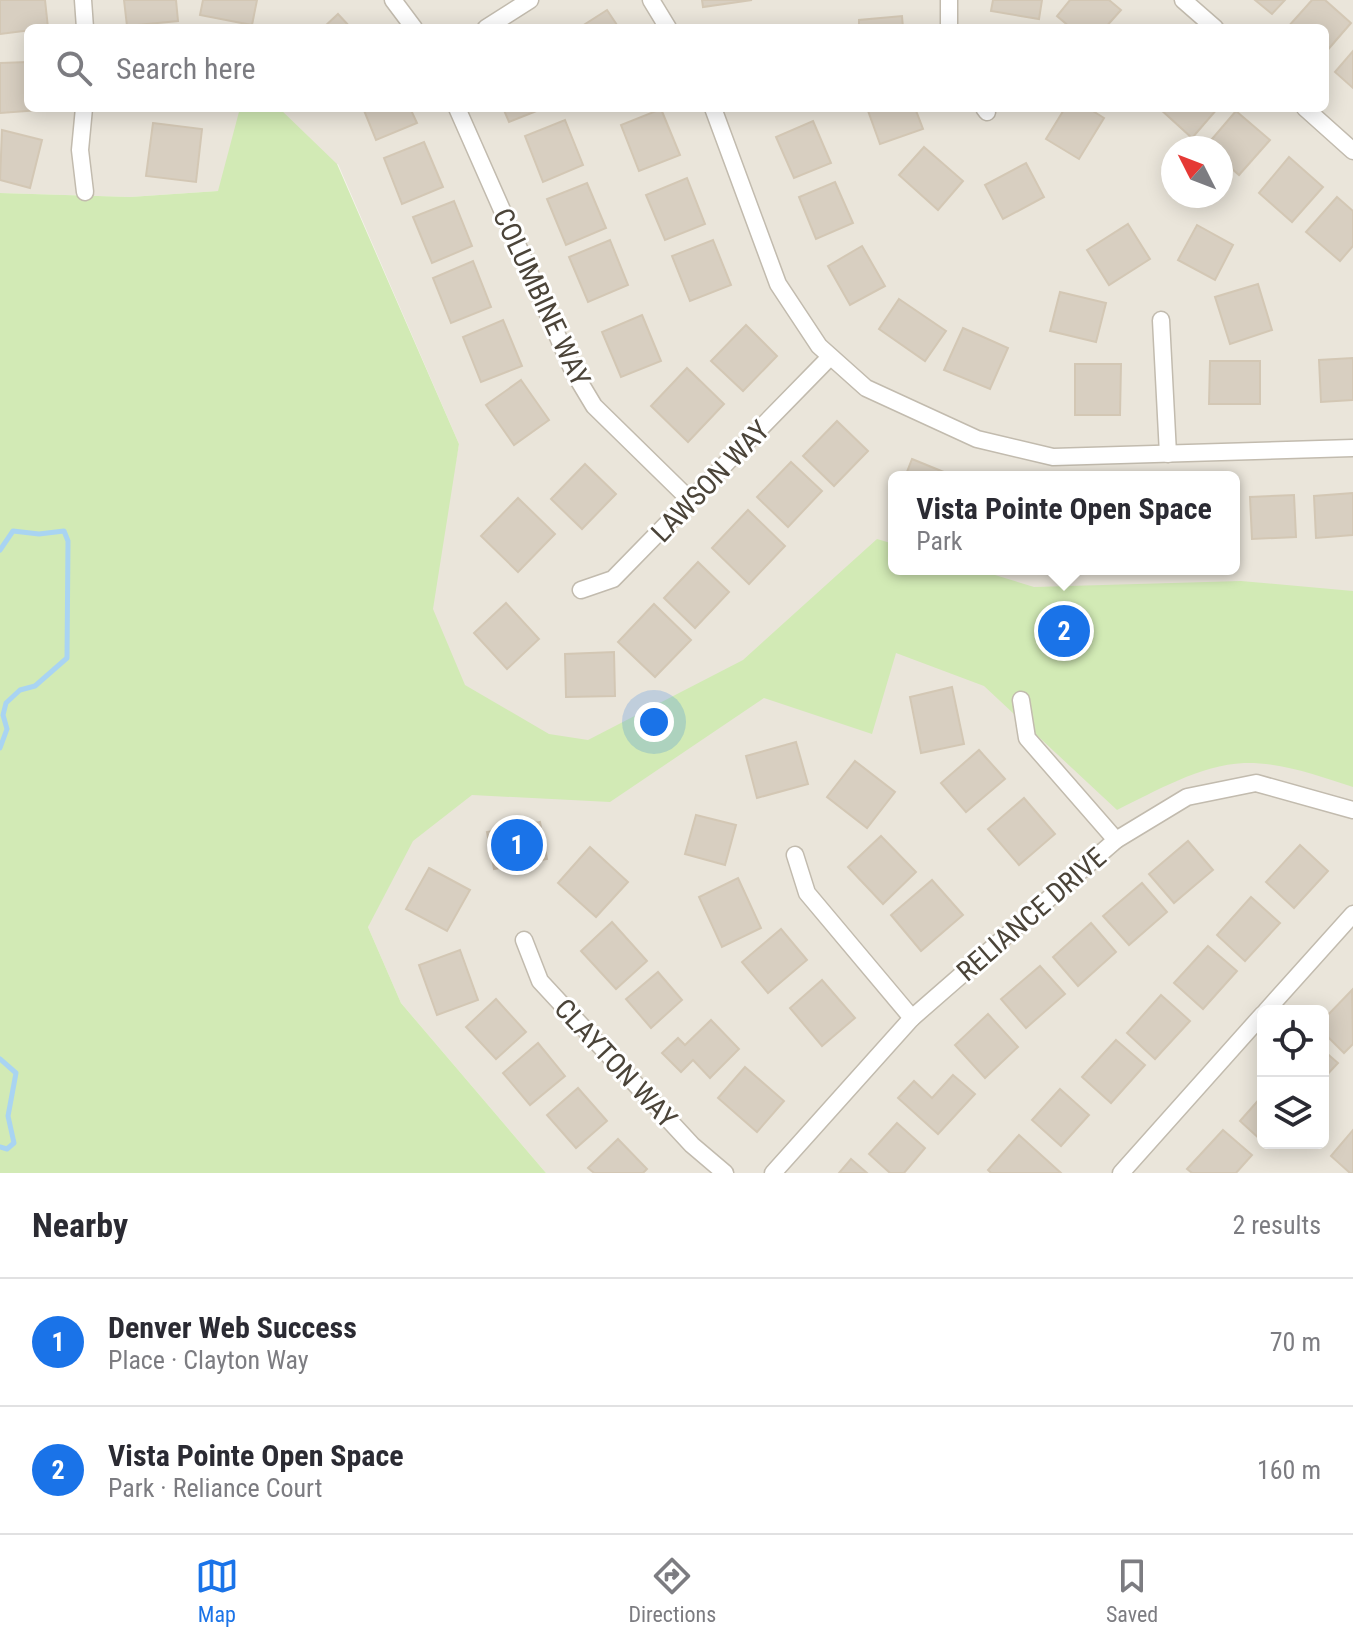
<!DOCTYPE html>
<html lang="en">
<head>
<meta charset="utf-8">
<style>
	body { margin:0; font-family:"Roboto Condensed",sans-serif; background:#f7f7f7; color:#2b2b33 }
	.controls { position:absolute; right:24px; bottom:24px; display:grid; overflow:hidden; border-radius:12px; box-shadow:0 4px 20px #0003 }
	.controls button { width:72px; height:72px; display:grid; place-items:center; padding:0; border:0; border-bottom:2px solid #e1e1e2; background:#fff; color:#2b2b33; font:40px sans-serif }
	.compass { position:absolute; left:1161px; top:136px; width:72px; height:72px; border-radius:50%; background:#fff; box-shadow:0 4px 20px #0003; rotate:312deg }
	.you { position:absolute; left:654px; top:722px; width:28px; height:28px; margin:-20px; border:6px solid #fff; border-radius:50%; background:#1a73e8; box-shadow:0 0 0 12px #1a73e833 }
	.badge { display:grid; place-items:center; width:52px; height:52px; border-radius:50%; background:#1a73e8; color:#fff; font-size:26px; font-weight:700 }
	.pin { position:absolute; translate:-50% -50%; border:4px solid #fff; box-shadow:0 2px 8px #0006 }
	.popup { position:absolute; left:888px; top:471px; width:352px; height:104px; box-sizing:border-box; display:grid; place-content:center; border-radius:12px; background:#fff; filter:drop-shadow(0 2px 6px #0005); font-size:26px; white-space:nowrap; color:#7c7c81 }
	.popup b { font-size:30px; color:#2b2b33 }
	.popup::after { content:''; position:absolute; left:50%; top:100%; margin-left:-16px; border:16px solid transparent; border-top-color:#fff }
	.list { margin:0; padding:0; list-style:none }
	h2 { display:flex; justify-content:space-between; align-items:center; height:104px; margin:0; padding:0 32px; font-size:34px }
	h2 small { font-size:26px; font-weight:400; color:#7c7c81 }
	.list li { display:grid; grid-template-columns:52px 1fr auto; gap:24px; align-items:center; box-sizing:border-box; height:128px; padding:0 32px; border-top:2px solid #e1e1e2 }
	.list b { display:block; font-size:30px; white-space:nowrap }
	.list p { margin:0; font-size:26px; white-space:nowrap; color:#7c7c81 }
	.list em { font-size:26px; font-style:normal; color:#7c7c81 }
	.icon { flex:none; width:44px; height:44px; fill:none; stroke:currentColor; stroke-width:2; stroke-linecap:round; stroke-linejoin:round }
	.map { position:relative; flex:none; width:1353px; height:1173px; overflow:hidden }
	.search { position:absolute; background:#fff; box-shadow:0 4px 20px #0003; left:24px; right:24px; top:24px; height:88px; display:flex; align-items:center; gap:20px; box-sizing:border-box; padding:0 28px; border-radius:12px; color:#7c7c81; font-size:30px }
	.sheet { height:360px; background:#fff }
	nav { display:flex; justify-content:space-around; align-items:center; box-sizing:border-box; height:112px; border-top:2px solid #e1e1e2; background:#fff; font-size:22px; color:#7c7c81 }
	nav a { display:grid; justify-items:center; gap:4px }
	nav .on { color:#1a73e8 }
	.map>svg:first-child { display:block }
	.residential { fill:#eae5da; fill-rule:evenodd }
	.green { fill:#d2eab5 }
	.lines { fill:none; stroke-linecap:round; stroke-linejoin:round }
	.stream { stroke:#a9d4f2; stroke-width:5 }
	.building { fill:#d8cfc1; stroke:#d3c7b4; stroke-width:2 }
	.street-casing { stroke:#c2bbae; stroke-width:19 }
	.street { stroke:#fff; stroke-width:16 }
	.labels { text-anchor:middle; stroke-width:6; stroke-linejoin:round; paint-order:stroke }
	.street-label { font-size:28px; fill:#4b4439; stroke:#fff }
</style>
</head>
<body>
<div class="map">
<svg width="1353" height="1173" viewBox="0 0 1353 1173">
	<rect width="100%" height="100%" fill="#f6f3ec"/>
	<!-- residential -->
	<path class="residential" d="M0,0H1353V1173H546L401,1003L368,927L459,444L338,164L218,191L130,197L0,193ZM28,28H1325V108H28ZM1173,148H1221V196H1173ZM894,477H1234V569H894ZM1263,1011H1323V1143H1263Z"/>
	<!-- green -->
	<path class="green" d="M240,108H279L337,164L459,444L433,609L465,685L549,734L588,740L743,660L877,539L894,544V569H975L1034,587L1241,581L1353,591V787C1319,776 1281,762 1244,763C1200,765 1156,791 1117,810L984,686L896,653L872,734L764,698L610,802L472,795L413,841L368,927L401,1003L546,1173H0V193L130,197L218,191Z"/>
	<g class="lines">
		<!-- stream -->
		<g class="stream">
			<polyline points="0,550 13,531 39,534 64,531 68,541 67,658 35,686 20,690 6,703 3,715 7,729 0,748"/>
			<polyline points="0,1059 16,1073 8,1116 14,1143 7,1149 0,1147"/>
		</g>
	</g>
	<!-- building -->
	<g class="building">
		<polygon points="0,0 45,0 48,28 0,34"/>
		<polygon points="124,0 176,0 178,21 127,26"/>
		<polygon points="203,0 257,0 252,25 200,15"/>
		<polygon points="702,0 752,0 703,7"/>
		<polygon points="993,0 1042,0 1039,19 991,11"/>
		<polygon points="1070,0 1109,0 1121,10 1105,28 1071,28 1057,16"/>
		<polygon points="1255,0 1285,0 1272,14"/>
		<polygon points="1312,0 1325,0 1351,23 1325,53 1325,28 1287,28"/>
		<polygon points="607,10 619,28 579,28"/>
		<polygon points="338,14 351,28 323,28"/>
		<polygon points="902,16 903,28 859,28 859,20"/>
		<polygon points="1353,51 1353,88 1335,72"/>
		<polygon points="28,62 28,108 40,110 0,113 0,63"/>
		<polygon points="363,108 410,108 417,123 376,140"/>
		<polygon points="503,108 544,108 509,122"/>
		<polygon points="867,108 915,108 923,129 880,144"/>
		<polygon points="1065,108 1088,108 1104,118 1079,159 1046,139"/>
		<polygon points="1159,108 1218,108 1192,138"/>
		<polygon points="661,109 680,155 639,171 621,125"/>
		<polygon points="1236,111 1270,140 1239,175 1221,159 1221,148 1206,146"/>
		<polygon points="565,120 583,165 543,182 525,136"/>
		<polygon points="813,121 831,163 794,178 776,137"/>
		<polygon points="153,123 202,129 196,182 146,176"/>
		<polygon points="2,130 42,140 30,188 0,180"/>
		<polygon points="424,142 443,187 402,204 384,158"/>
		<polygon points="924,147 963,181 938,210 899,175"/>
		<polygon points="1289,157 1323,187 1292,222 1259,193"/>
		<polygon points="1026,163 1044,197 1003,219 985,185"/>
		<polygon points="687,178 705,224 665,240 646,195"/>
		<polygon points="835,182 853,223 816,239 799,197"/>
		<polygon points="587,183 606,228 566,245 547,199"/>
		<polygon points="1337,197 1353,211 1353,246 1340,261 1306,232"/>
		<polygon points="454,201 472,246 432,263 413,217"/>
		<polygon points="1128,224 1150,259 1109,285 1087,250"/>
		<polygon points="1197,225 1233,245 1215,280 1178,260"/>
		<polygon points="610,240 628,285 588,302 569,257"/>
		<polygon points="713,240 731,285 690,301 672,256"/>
		<polygon points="862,246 885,286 850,305 828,266"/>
		<polygon points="473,261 491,307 451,323 433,278"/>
		<polygon points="1258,284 1272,330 1230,344 1215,297"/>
		<polygon points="1060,292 1106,303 1096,342 1050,331"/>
		<polygon points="899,299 946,331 925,361 879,329"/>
		<polygon points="642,315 661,361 621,377 602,332"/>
		<polygon points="503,320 522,366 481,382 463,337"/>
		<polygon points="746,325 777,356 743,391 711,361"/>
		<polygon points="963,328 1008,348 990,389 944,370"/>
		<polygon points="1353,358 1353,400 1321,402 1319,360"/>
		<polygon points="1210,361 1260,361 1260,404 1209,404"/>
		<polygon points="1075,364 1121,364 1120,415 1075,415"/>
		<polygon points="687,368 724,404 688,442 651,406"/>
		<polygon points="521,380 549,420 514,445 486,405"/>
		<polygon points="837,421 868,451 834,486 803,456"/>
		<polygon points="912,459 956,477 905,477"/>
		<polygon points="791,462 822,491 788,527 757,497"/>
		<polygon points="585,464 616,494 582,529 551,499"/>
		<polygon points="1353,493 1353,535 1316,538 1314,496"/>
		<polygon points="1294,495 1296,537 1252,539 1250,497"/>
		<polygon points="518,498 555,534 518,572 481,536"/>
		<polygon points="748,510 785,546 749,584 712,548"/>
		<polygon points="698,562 729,592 695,628 664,598"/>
		<polygon points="506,603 539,639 507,669 474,633"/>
		<polygon points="654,604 691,640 655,677 618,642"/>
		<polygon points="614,652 615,696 566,697 565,654"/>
		<polygon points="952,687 964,744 921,753 910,697"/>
		<polygon points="796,742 808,784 757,798 746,756"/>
		<polygon points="979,750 1005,779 966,812 941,783"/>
		<polygon points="855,761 895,792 867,828 827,797"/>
		<polygon points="1024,798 1055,834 1019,865 988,829"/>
		<polygon points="696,815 736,825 725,865 685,854"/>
		<polygon points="540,822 547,859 494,869 487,832"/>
		<polygon points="881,836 916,872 883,904 848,867"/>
		<polygon points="1188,841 1213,870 1174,903 1149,874"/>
		<polygon points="1300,845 1328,871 1294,908 1266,882"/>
		<polygon points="590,847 628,882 596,917 558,883"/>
		<polygon points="429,868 470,890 447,931 406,909"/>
		<polygon points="738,878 761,928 722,947 699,897"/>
		<polygon points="932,880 963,915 921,951 891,915"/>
		<polygon points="1142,883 1167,912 1129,945 1103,916"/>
		<polygon points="1251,897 1280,923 1245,961 1217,935"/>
		<polygon points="612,922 647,961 616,989 581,951"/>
		<polygon points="1091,923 1116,952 1078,986 1053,957"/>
		<polygon points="781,929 807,960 768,993 742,962"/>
		<polygon points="1208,946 1237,971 1203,1009 1174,983"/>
		<polygon points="460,950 478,1000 437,1015 419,965"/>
		<polygon points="1040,966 1065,994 1026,1028 1001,999"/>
		<polygon points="658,972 682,1000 651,1028 626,999"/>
		<polygon points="822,980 855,1018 822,1046 790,1008"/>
		<polygon points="1352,990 1353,1044 1344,1053 1323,1032 1323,1020"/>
		<polygon points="1161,995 1190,1021 1155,1059 1127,1033"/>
		<polygon points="496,999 526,1032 496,1059 466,1027"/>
		<polygon points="988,1014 1018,1047 985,1078 955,1045"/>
		<polygon points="711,1020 739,1049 710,1078 693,1060 681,1072 662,1053 678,1038 685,1045"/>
		<polygon points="1116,1040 1145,1065 1111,1103 1082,1077"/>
		<polygon points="538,1043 565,1076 530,1105 503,1073"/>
		<polygon points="1323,1050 1338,1063 1323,1079"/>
		<polygon points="745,1067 784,1101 757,1132 718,1098"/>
		<polygon points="953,1075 975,1094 938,1134 898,1098 914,1081 932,1098"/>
		<polygon points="578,1088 607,1121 576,1148 547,1115"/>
		<polygon points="1060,1089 1089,1115 1061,1146 1032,1120"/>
		<polygon points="1263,1095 1263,1142 1240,1121"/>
		<polygon points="897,1123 925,1148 904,1173 890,1173 869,1154"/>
		<polygon points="1223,1130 1252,1155 1236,1173 1192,1173 1187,1169"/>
		<polygon points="1353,1130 1353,1173 1350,1173 1331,1156"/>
		<polygon points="1019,1135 1061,1173 991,1173 988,1170"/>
		<polygon points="618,1139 647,1169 643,1173 594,1173 588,1168"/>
		<polygon points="851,1159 867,1173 839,1173"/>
	</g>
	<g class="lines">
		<defs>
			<g id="street">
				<polyline points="83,0 85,28"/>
				<polyline points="393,0 414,28"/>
				<polyline points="651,0 668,28"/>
				<polyline points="1183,0 1215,28"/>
				<polyline points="486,28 530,0"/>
				<polyline points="949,28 949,0"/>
				<polyline points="84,108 80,150 85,192"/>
				<polyline points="457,108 573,371 594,406 690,500"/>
				<polyline points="713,108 778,284 819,346 866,388 977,439 1053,457 1353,448"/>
				<polyline points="984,108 987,112"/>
				<polyline points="1305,108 1353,151"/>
				<polyline points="1161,320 1168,454"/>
				<polyline points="581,590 613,579 830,357"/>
				<polyline points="1021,700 1027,738 1116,840"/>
				<polyline points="795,855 807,893 912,1018"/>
				<polyline points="524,940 540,981 692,1145 725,1173"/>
				<polyline points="1266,1011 1353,914"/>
				<polyline points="773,1173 912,1018 1116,840 1187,797 1256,783 1353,810"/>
				<polyline points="1121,1173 1263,1014"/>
			</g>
		</defs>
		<!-- street casing -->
		<use href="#street" class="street-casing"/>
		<!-- street -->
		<use href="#street" class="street"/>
	</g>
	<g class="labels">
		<!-- street labels -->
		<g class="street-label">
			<text transform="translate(542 297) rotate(65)" y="10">COLUMBINE WAY</text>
			<text transform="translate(710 481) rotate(-46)" y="10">LAWSON WAY</text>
			<text transform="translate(1031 914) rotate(-41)" y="10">RELIANCE DRIVE</text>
			<text transform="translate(616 1063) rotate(47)" y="10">CLAYTON WAY</text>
		</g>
	</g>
</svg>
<div class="controls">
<button><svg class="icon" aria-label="locate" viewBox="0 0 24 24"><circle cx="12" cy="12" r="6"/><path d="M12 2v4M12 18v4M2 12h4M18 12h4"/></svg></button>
<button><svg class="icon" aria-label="layers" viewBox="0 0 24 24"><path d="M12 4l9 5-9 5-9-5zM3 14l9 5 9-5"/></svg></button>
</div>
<svg class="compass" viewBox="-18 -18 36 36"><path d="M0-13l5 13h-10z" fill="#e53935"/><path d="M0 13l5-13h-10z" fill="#7c7c81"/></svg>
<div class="you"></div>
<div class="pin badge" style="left:517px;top:845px">1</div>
<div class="pin badge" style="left:1064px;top:631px">2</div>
<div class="popup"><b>Vista Pointe Open Space</b>Park</div>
<div class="search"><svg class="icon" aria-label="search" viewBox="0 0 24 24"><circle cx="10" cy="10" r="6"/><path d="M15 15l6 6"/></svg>Search here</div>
</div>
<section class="sheet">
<h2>Nearby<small>2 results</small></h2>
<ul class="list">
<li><span class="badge">1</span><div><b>Denver Web Success</b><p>Place · Clayton Way</p></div><em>70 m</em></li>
<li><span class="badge">2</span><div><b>Vista Pointe Open Space</b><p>Park · Reliance Court</p></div><em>160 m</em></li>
</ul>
</section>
<nav>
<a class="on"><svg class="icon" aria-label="map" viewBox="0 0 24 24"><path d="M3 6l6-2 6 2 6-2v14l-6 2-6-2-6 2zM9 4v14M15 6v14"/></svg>Map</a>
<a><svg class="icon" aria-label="directions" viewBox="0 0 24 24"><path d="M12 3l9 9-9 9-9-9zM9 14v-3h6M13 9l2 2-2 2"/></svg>Directions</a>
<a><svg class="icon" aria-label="saved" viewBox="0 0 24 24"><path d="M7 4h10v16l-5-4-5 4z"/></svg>Saved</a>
</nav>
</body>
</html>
